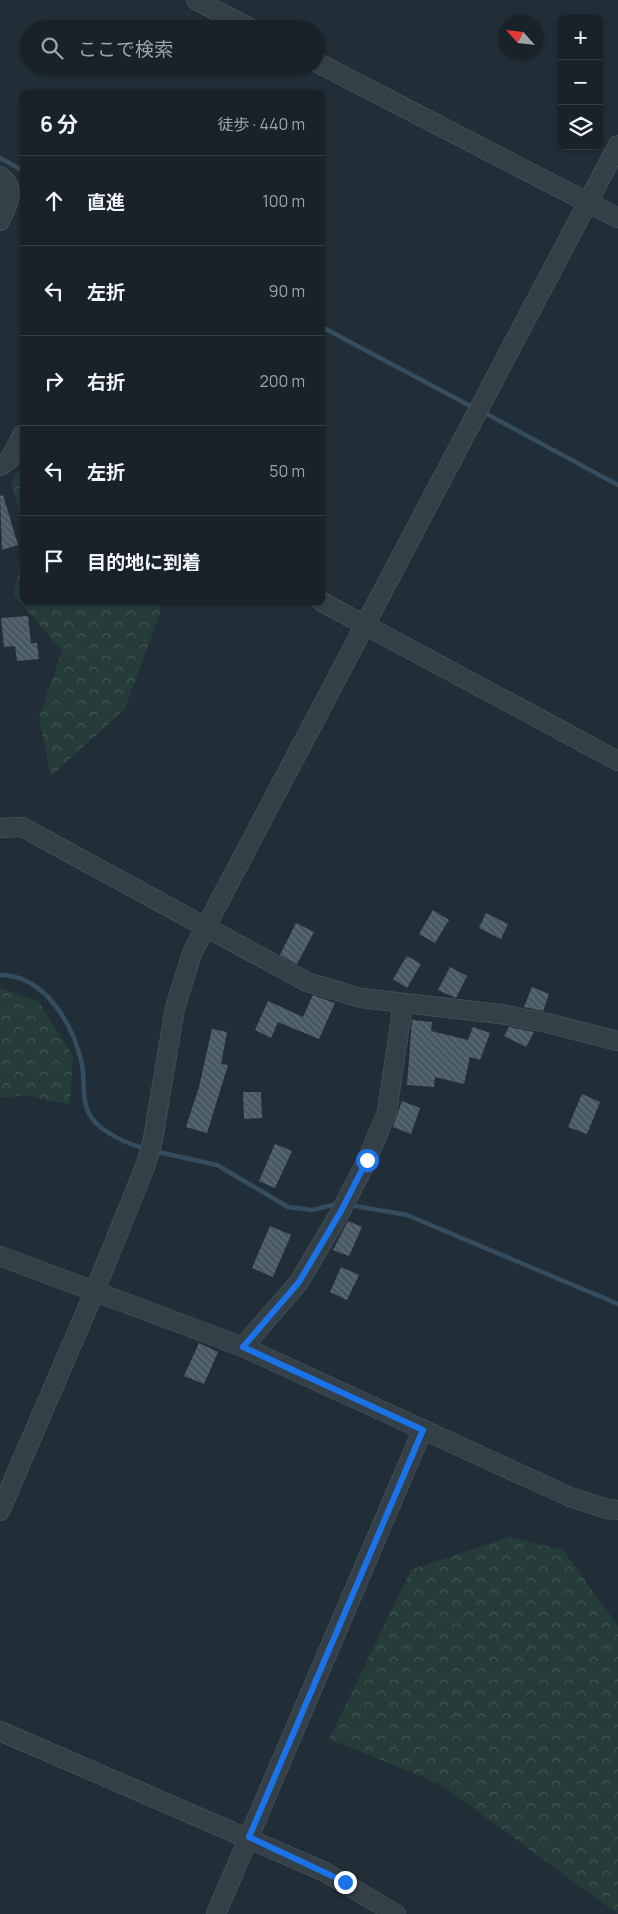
<!DOCTYPE html>
<html lang="ja">
<head>
<meta charset="utf-8">
<style>
	body { margin:0; font-family:Manrope,"Noto Sans JP",sans-serif; background:#222a31; color:#f1f3f6 }
	.controls { position:absolute; right:15px; top:15px; display:grid; overflow:hidden; border-radius:8px; box-shadow:0 1px 4px #0004 }
	.controls button { width:45px; height:45px; display:grid; place-items:center; padding:0; border:0; border-bottom:1px solid #373f46; background:#192229; color:#f1f3f6; font:25px sans-serif }
	.compass { position:absolute; left:498px; top:15px; width:45px; height:45px; border-radius:50%; background:#192229; box-shadow:0 1px 4px #0004; rotate:297deg }
	.stop { position:absolute; width:15px; height:15px; margin:-11px; border:4px solid #1a73e8; border-radius:50%; background:#fff }
	.stop.end { background:#1a73e8; border-color:#fff; box-shadow:0 1px 5px #0008 }
	.list { margin:0; padding:0; list-style:none }
	h2 { display:flex; justify-content:space-between; align-items:center; height:65px; margin:0; padding:0 20px; font-size:21px }
	h2 small { font-size:16px; font-weight:400; color:#9fa4a8 }
	.list li { display:grid; grid-template-columns:32px 1fr auto; gap:15px; align-items:center; box-sizing:border-box; height:90px; padding:0 20px; border-top:1px solid #373f46 }
	.list b { display:block; font-size:19px; white-space:nowrap }
	.list em { font-size:16px; font-style:normal; color:#9fa4a8 }
	.icon { flex:none; width:28px; height:28px; fill:none; stroke:currentColor; stroke-width:2; stroke-linecap:round; stroke-linejoin:round }
	.map { position:relative; flex:none; width:618px; height:1914px; overflow:hidden }
	.search { position:absolute; background:#192229; box-shadow:0 1px 4px #0004; left:20px; top:20px; width:305px; height:55px; display:flex; align-items:center; gap:12px; box-sizing:border-box; padding:0 18px; border-radius:28px; color:#9fa4a8; font-size:19px }
	.panel { position:absolute; background:#192229; box-shadow:0 1px 4px #0004; left:20px; top:90px; width:305px; height:515px; border-radius:8px }
	.map>svg:first-child { display:block }
	.forest { fill:url(#forest-crowns) }
	.lines { fill:none; stroke-linecap:round; stroke-linejoin:round }
	.stream { stroke:#354d5e; stroke-width:4.5 }
	.building { fill:url(#building-back-hatch) }
	.minor-casing { stroke:#525d65; stroke-width:20 }
	.minor { stroke:#344047; stroke-width:19 }
	.route { stroke:#1a73e8; stroke-width:6 }
</style>
</head>
<body>
<div class="map">
<svg width="618" height="1914" viewBox="0 0 618 1914">
	<defs>
		<pattern id="forest-crowns" width="20" height="18" patternUnits="userSpaceOnUse" patternTransform="scale(1.25)"><rect width="20" height="18" fill="#263c39"/><path d="M2 6a3 3 0 1 1 6 0M12 15a3 3 0 1 1 6 0" fill="none" stroke="#435654"/></pattern>
		<pattern id="building-back-hatch" width="6" height="6" patternUnits="userSpaceOnUse" patternTransform="scale(1.25)"><rect width="6" height="6" fill="#495963"/><path d="M-1 5l2 2M0 0l6 6M5-1l2 2" fill="none" stroke="#616f78"/></pattern>
	</defs>
	<rect width="100%" height="100%" fill="#212e37"/>
	<!-- forest -->
	<g class="forest">
		<polygon points="22,464 22,520 11,484"/>
		<polygon points="22,549 22,602 160,603 160,613 125,709 51,776 39,718 62,651 14,595"/>
		<polygon points="0,988 39,1002 73,1057 70,1105 27,1095 0,1098"/>
		<polygon points="510,1537 563,1550 618,1626 618,1914 440,1784 329,1739 411,1570"/>
	</g>
	<g class="lines">
		<!-- stream -->
		<g class="stream">
			<polyline points="0,158 22,170"/>
			<polyline points="322,327 474,408"/>
			<polyline points="483,412 618,485"/>
			<path d="M0,975C45,975 73,1024 82,1064C85,1081 81,1102 91,1117C101,1132 129,1145 147,1149"/>
			<polyline points="154,1151 217,1165 288,1207 312,1210 337,1204"/>
			<polyline points="350,1205 407,1215 618,1304"/>
		</g>
	</g>
	<!-- building -->
	<g class="building">
		<polygon points="3,495 18,545 2,550 0,496"/>
		<polygon points="28,616 31,643 37,643 39,659 17,661 15,646 4,647 1,618"/>
		<polygon points="433,910 449,920 435,943 419,934"/>
		<polygon points="486,913 508,924 501,939 479,928"/>
		<polygon points="296,923 314,932 297,964 280,955"/>
		<polygon points="407,956 421,964 407,988 393,979"/>
		<polygon points="450,967 467,976 456,998 438,990"/>
		<polygon points="532,987 549,994 543,1011 524,1007"/>
		<polygon points="313,995 335,1003 319,1039 278,1022 271,1038 255,1030 268,1001 303,1017"/>
		<polygon points="412,1020 432,1022 431,1031 468,1040 473,1027 490,1033 480,1060 470,1057 464,1084 435,1077 434,1087 407,1085"/>
		<polygon points="509,1027 534,1032 526,1047 504,1036"/>
		<polygon points="212,1029 227,1032 221,1064 228,1065 207,1133 186,1127 199,1087"/>
		<polygon points="243,1092 261,1092 262,1118 244,1119"/>
		<polygon points="582,1094 600,1102 587,1134 568,1127"/>
		<polygon points="402,1101 420,1108 411,1134 393,1127"/>
		<polygon points="275,1144 292,1151 275,1188 259,1181"/>
		<polygon points="348,1221 362,1227 349,1256 333,1250"/>
		<polygon points="270,1226 291,1235 273,1277 252,1268"/>
		<polygon points="341,1267 359,1275 347,1300 330,1292"/>
		<polygon points="199,1343 218,1352 204,1384 184,1376"/>
	</g>
	<g class="lines">
		<defs>
			<g id="minor">
				<polyline points="196,0 252,29"/>
				<polyline points="316,62 618,218"/>
				<path d="M0,176C17,189 8,205 0,221"/>
				<polyline points="0,466 10,459 22,435"/>
				<polyline points="322,602 618,761"/>
				<polyline points="0,828 22,827 307,982 361,998 500,1014 547,1023 618,1041"/>
				<polyline points="0,1256 243,1347 570,1497 607,1509 618,1510"/>
				<polyline points="243,1347 299,1282 341,1211 367,1160 387,1112 403,1004"/>
				<polyline points="0,1511 94,1293 146,1164 153,1139 175,1008 192,953 618,145"/>
				<polyline points="0,1731 325,1872 396,1914"/>
				<polyline points="216,1914 423,1429"/>
			</g>
		</defs>
		<!-- minor casing -->
		<use href="#minor" class="minor-casing"/>
		<!-- minor -->
		<use href="#minor" class="minor"/>
	</g>
	<g class="lines">
		<!-- route -->
		<polyline class="route" points="345,1882 249,1837 423,1430 243,1347 299,1282 341,1211 367,1160"/>
	</g>
</svg>
<div class="controls">
<button>+</button>
<button>−</button>
<button><svg class="icon" aria-label="layers" viewBox="0 0 24 24"><path d="M12 4l9 5-9 5-9-5zM3 14l9 5 9-5"/></svg></button>
</div>
<svg class="compass" viewBox="-18 -18 36 36"><path d="M0-13l5 13h-10z" fill="#e53935"/><path d="M0 13l5-13h-10z" fill="#9fa4a8"/></svg>
<div class="stop" style="left:367px;top:1160px"></div>
<div class="stop end" style="left:345px;top:1882px"></div>
<div class="search"><svg class="icon" aria-label="search" viewBox="0 0 24 24"><circle cx="10" cy="10" r="6"/><path d="M15 15l6 6"/></svg>ここで検索</div>
<section class="panel">
<h2>6 分<small>徒歩 · 440 m</small></h2>
<ul class="list">
<li><svg class="icon" aria-label="ahead" viewBox="0 0 24 24"><path d="M12 20V5M6 11l6-6 6 6"/></svg><div><b>直進</b></div><em>100 m</em></li>
<li><svg class="icon" aria-label="left" viewBox="0 0 24 24"><path d="M17 20v-9H6M10 6l-5 5 5 5"/></svg><div><b>左折</b></div><em>90 m</em></li>
<li><svg class="icon" aria-label="right" viewBox="0 0 24 24"><path d="M7 20v-9h11M14 6l5 5-5 5"/></svg><div><b>右折</b></div><em>200 m</em></li>
<li><svg class="icon" aria-label="left" viewBox="0 0 24 24"><path d="M17 20v-9H6M10 6l-5 5 5 5"/></svg><div><b>左折</b></div><em>50 m</em></li>
<li><svg class="icon" aria-label="arrive" viewBox="0 0 24 24"><path d="M6 21V4h12l-3 4 3 4H6"/></svg><div><b>目的地に到着</b></div></li>
</ul>
</section>
</div>
</body>
</html>
